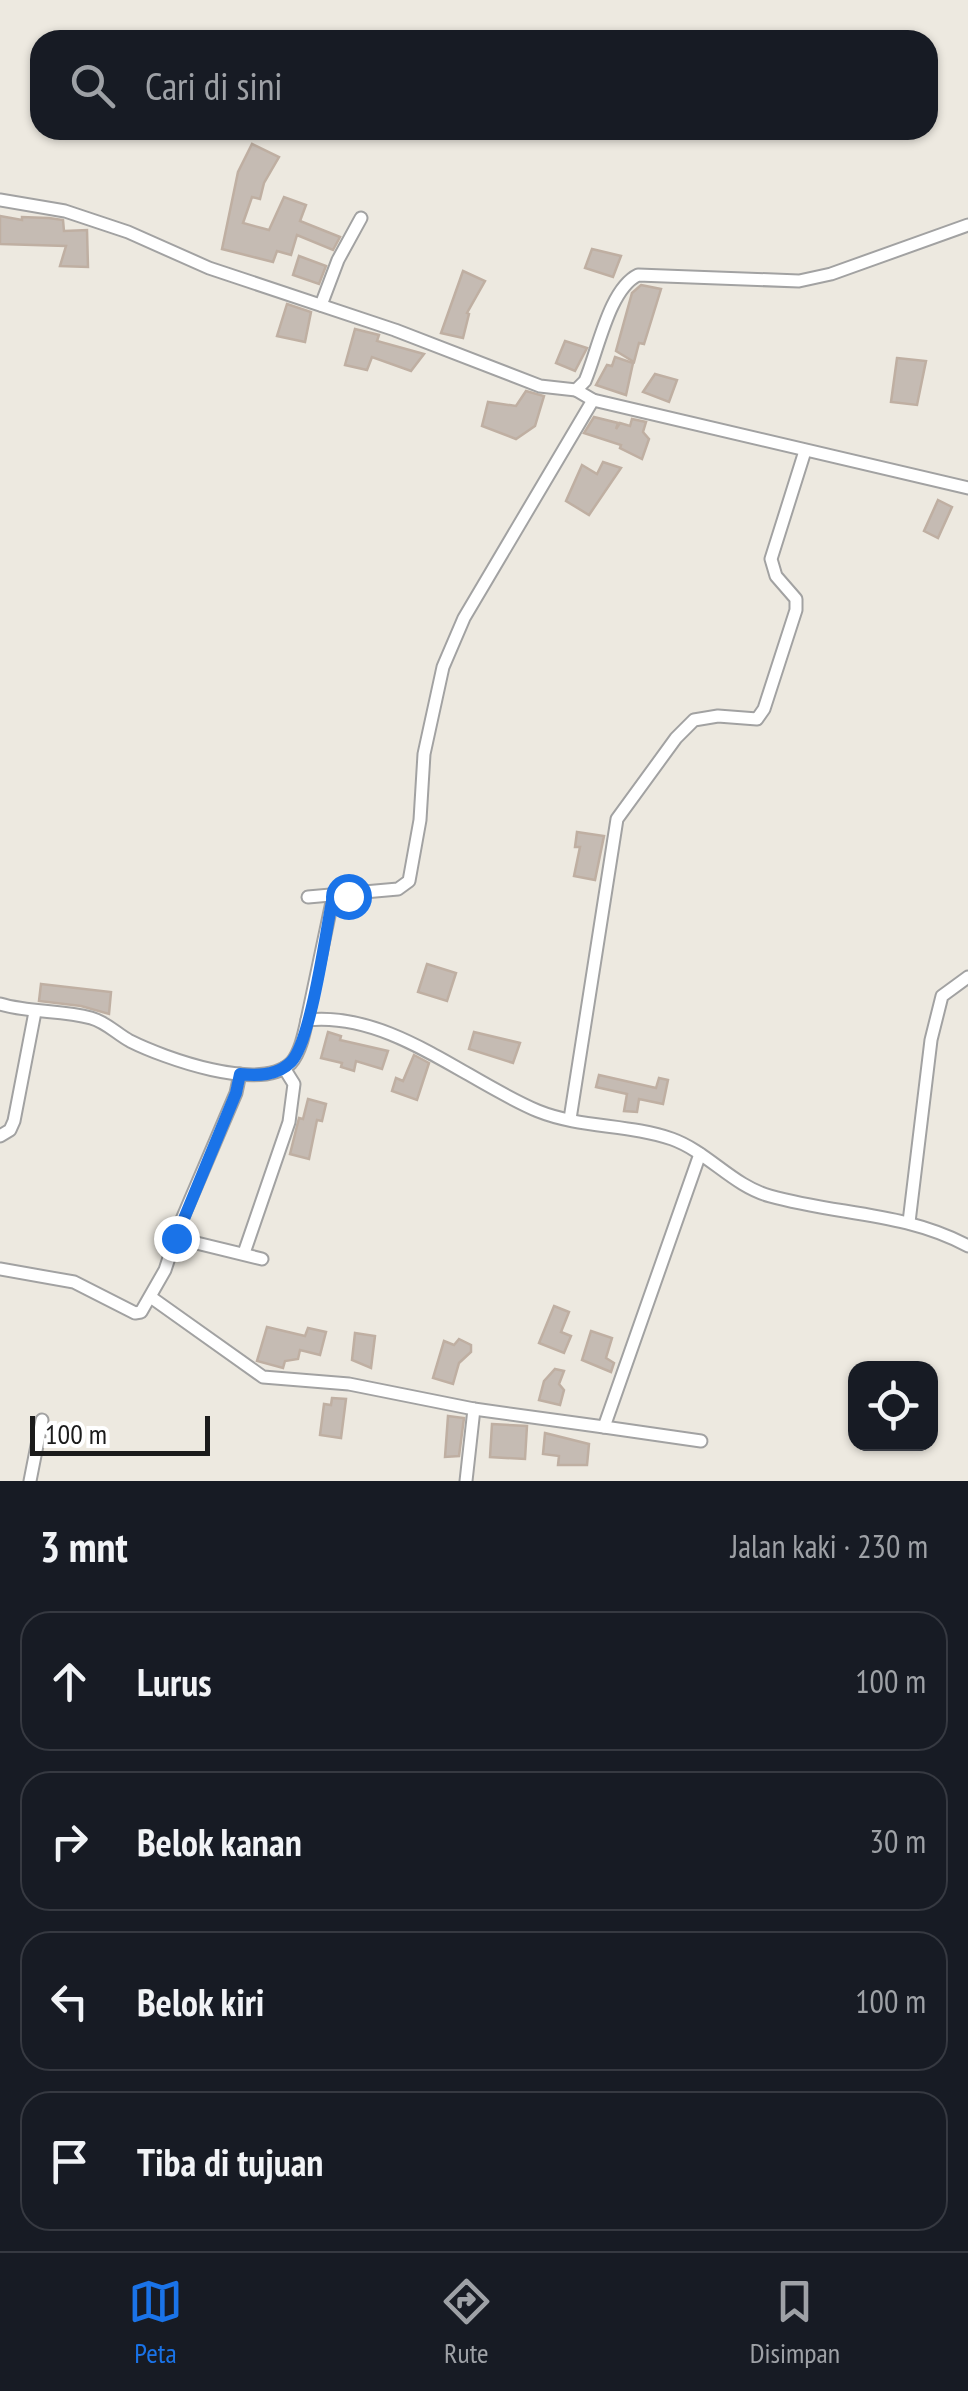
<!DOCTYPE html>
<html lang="id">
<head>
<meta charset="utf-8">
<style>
	body { margin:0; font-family:"PT Sans Narrow",sans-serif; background:#242831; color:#f1f3f6 }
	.controls { position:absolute; right:30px; bottom:30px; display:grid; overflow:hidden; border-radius:20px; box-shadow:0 2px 8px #0004 }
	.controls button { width:90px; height:90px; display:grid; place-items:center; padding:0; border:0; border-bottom:2px solid #363941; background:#171b24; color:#f1f3f6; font:50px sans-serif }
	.scale { position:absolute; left:30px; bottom:25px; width:180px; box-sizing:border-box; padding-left:10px; border:5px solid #1b1b1b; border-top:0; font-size:28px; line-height:35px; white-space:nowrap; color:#1b1b1b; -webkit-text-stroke:8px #fff; paint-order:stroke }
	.stop { position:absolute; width:30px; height:30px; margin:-22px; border:8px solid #1a73e8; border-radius:50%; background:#fff }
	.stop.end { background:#1a73e8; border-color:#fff; box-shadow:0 2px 10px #0008 }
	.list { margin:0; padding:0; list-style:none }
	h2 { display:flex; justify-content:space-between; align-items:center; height:130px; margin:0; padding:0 40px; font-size:42px }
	h2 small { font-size:32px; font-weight:400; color:#9ea1a6 }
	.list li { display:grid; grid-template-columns:65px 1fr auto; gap:30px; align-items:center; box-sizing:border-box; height:140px; margin:0 20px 20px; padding:0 20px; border:2px solid #363941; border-radius:30px }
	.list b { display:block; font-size:38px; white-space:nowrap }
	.list em { font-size:32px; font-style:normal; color:#9ea1a6 }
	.icon { flex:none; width:55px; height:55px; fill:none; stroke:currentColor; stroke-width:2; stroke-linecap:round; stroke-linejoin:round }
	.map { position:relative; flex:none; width:968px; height:1481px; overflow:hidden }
	.search { position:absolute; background:#171b24; box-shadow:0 2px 8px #0004; left:30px; right:30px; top:30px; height:110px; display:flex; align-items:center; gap:25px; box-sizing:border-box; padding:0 35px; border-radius:30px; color:#9ea1a6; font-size:38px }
	.sheet { height:770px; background:#171b24 }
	nav { display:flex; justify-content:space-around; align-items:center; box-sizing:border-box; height:140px; border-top:2px solid #363941; background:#171b24; font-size:28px; color:#9ea1a6 }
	nav a { display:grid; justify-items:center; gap:5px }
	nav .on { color:#1a73e8 }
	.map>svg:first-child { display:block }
	.building { fill:#c5bbb3; stroke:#bfafa2; stroke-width:2.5 }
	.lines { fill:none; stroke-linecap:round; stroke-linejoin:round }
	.minor-casing { stroke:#a2a2a2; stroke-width:15 }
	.minor { stroke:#fff; stroke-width:11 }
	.route { stroke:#1a73e8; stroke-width:12 }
</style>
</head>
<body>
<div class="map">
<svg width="968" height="1481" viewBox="0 0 968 1481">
	<rect width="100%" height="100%" fill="#ede9e0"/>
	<!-- building -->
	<g class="building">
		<polygon points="252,144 279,157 264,183 260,199 252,197 243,223 269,230 284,197 306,205 300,221 340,237 333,250 297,235 291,255 277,251 273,262 222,249 238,172"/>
		<polygon points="0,216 22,220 22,217 49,218 63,220 64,231 87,230 88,267 60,266 66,246 0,244"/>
		<polygon points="592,249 621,256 613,277 585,268"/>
		<polygon points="299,256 326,266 319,284 293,275"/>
		<polygon points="463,271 485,281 467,313 469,314 463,338 441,333"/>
		<polygon points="641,285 661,289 644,344 639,343 634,362 616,351 632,293"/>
		<polygon points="287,304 311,312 305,342 277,336"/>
		<polygon points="355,329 379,335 377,341 424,354 411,371 372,357 367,370 345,365"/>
		<polygon points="565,341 587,348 575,371 556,363"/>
		<polygon points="615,357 633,363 626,395 596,385 607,365 612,366"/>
		<polygon points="897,358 926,361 917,405 891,402"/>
		<polygon points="655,374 677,380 669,402 643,392"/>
		<polygon points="526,391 544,396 535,426 516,439 482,426 488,402 516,406"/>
		<polygon points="594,417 618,423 616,429 620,423 630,426 632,419 646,422 643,432 649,439 642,459 620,448 621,445 584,433"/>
		<polygon points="603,462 621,468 589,515 566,501 582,465 597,474"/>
		<polygon points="938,500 952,507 938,538 924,531"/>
		<polygon points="577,832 604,836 595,880 574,876 580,847 575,847"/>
		<polygon points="427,964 456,973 447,1001 418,992"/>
		<polygon points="41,984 111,992 109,1014 81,1006 39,1001"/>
		<polygon points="328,1032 341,1036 340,1040 388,1051 382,1069 356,1061 354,1071 341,1067 342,1063 321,1058"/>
		<polygon points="474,1032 520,1043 513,1063 469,1049"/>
		<polygon points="414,1055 429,1063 417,1100 392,1091 396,1078 403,1081"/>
		<polygon points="599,1075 656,1088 659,1078 668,1080 663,1104 639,1099 637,1112 624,1111 627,1094 596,1087"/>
		<polygon points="308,1099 326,1104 322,1121 317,1120 309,1159 290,1154 299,1118 303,1119"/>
		<polygon points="554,1306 569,1312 561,1332 571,1336 564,1353 539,1343"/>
		<polygon points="267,1327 305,1336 308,1328 326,1332 320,1355 300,1350 298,1359 285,1361 283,1368 257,1361"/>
		<polygon points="591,1331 612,1338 606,1358 614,1363 611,1372 582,1360"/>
		<polygon points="355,1333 375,1336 371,1368 352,1360"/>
		<polygon points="459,1339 471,1345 471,1352 459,1363 453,1384 433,1378 444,1341 454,1345"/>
		<polygon points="555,1369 564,1371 559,1384 564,1390 560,1405 539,1400 544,1381"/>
		<polygon points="332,1398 346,1399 341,1438 320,1435 324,1404 331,1405"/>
		<polygon points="448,1416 464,1418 459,1456 445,1457"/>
		<polygon points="492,1424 527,1426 525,1459 490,1457"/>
		<polygon points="545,1433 589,1444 587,1465 558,1465 559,1456 543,1454"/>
	</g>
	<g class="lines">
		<defs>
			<g id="minor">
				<path d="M0,200L65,211L128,232L209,268L395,330L540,386L576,390L585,381C598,351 609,289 638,275L799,281L831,274L968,225"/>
				<polyline points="321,305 338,260 361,218"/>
				<polyline points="593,400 968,488"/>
				<polyline points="308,897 398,889 409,881 420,820 424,754 443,667 464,618 593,400 576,390"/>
				<path d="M0,1004C30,1013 61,1010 91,1018C106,1022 117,1034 130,1041C164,1058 260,1093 291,1063C300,1053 304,1034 307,1020C390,1011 466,1081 538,1111C580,1128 629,1124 672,1139C708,1152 733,1186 770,1196C837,1215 905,1212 968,1246"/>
				<polyline points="307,1020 333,897"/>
				<polyline points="570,1119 617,819 676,738 694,720 718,716 757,719 764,709 796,610 796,599 776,576 771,559 805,451"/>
				<polyline points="0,1136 10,1130 14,1121 35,1012"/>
				<polyline points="909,1222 931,1040 942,996 968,977"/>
				<polyline points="176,1238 262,1259"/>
				<polyline points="244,1253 289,1122 294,1084 284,1068"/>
				<polyline points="0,1269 74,1282 135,1313 141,1312 165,1270 180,1224 236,1093 240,1074"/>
				<polyline points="152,1298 263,1377 349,1384 474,1409 604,1427 700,1154"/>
				<polyline points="604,1427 701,1441"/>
				<polyline points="30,1481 42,1420"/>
				<polyline points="466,1481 474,1409"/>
			</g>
		</defs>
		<!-- minor casing -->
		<use href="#minor" class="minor-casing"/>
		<!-- minor -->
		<use href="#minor" class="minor"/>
	</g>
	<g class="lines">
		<!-- route -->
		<path class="route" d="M176,1238L236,1093L240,1074C257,1076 277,1076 291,1062C311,1042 326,930 333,896H348"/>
	</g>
</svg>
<div class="controls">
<button><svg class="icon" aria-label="locate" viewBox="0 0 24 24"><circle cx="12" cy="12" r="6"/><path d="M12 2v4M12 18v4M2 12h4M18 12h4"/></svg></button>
</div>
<div class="scale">100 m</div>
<div class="stop" style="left:348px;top:896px"></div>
<div class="stop end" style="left:176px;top:1238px"></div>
<div class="search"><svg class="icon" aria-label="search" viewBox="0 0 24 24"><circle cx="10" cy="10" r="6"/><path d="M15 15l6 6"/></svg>Cari di sini</div>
</div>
<section class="sheet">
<h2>3 mnt<small>Jalan kaki · 230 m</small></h2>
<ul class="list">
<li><svg class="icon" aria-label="ahead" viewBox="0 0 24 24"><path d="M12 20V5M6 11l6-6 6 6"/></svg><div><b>Lurus</b></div><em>100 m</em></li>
<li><svg class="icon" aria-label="right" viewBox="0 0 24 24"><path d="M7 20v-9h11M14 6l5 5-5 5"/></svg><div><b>Belok kanan</b></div><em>30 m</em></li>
<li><svg class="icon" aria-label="left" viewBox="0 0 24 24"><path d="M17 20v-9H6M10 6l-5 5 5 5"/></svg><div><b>Belok kiri</b></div><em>100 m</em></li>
<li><svg class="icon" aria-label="arrive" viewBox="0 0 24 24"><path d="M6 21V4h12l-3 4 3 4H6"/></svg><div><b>Tiba di tujuan</b></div></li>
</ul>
</section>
<nav>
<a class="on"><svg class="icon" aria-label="map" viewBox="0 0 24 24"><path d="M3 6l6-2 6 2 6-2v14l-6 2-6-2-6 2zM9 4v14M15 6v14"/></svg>Peta</a>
<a><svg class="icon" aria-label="directions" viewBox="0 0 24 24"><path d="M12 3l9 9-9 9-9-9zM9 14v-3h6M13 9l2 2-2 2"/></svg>Rute</a>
<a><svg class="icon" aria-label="saved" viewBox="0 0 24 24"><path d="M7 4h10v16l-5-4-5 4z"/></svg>Disimpan</a>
</nav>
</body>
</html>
